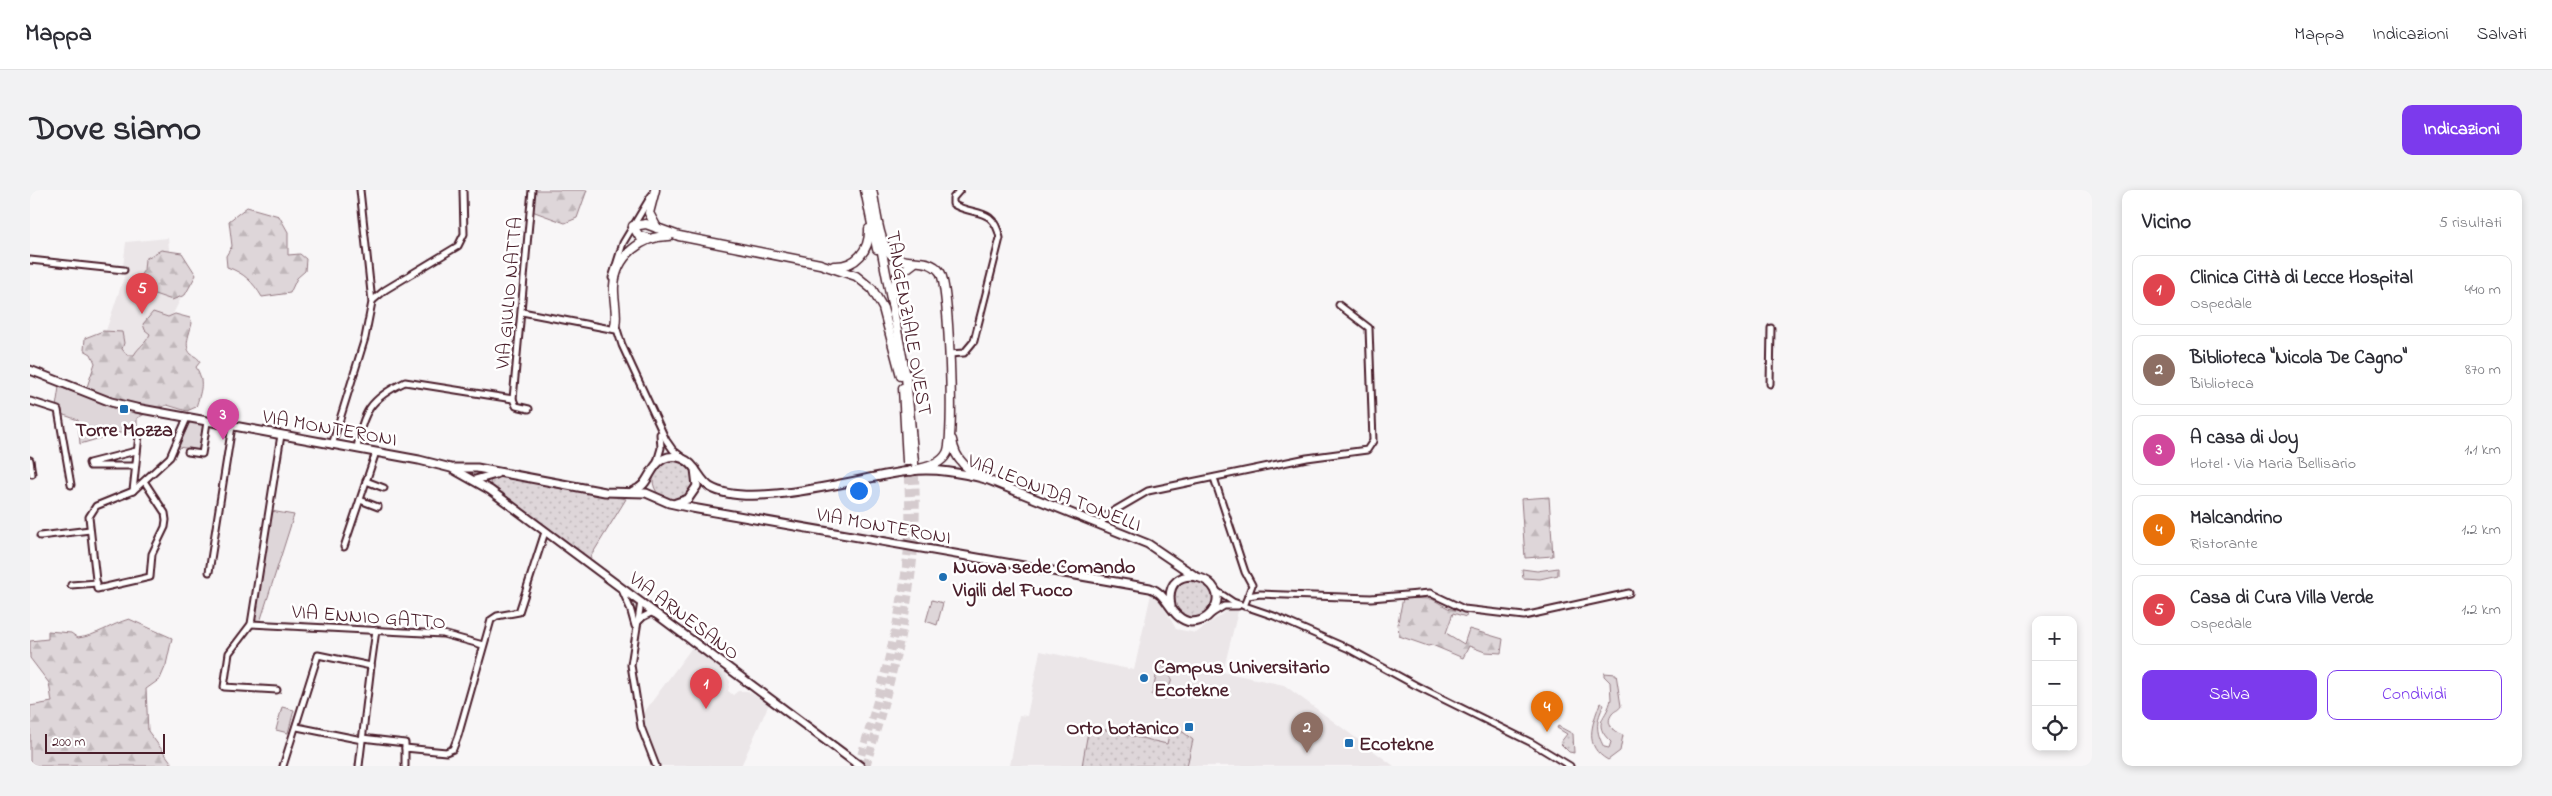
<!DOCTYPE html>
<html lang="it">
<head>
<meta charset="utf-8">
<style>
	body { margin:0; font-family:"Indie Flower",sans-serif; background:#f2f2f3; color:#2b2b33 }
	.controls { position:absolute; right:15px; bottom:15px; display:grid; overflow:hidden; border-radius:10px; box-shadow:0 2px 8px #0003 }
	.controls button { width:45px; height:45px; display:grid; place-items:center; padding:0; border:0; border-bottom:1px solid #e1e1e2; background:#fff; color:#2b2b33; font:25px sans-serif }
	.scale { position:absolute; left:15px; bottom:12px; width:120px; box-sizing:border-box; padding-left:5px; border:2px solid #4a1f2b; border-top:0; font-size:14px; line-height:18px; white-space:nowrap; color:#4a1f2b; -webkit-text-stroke:4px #fff; paint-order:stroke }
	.you { position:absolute; left:828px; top:300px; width:18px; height:18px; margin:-12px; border:4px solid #fff; border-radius:50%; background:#1a73e8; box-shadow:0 0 0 8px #1a73e833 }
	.badge { display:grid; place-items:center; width:32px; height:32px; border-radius:50%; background:#7c3aed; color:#fff; font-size:16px; font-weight:700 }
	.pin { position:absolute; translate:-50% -41px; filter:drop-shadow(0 1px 2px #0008) }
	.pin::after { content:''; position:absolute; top:26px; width:18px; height:15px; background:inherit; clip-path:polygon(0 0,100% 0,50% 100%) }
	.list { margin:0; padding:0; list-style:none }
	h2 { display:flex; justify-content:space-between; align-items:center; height:65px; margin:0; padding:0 20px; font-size:21px }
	h2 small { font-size:16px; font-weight:400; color:#7c7c81 }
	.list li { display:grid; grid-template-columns:32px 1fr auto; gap:15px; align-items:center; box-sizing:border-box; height:70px; margin:0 10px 10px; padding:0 10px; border:1px solid #e1e1e2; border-radius:10px }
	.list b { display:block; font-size:19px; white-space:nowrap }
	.list p { margin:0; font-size:16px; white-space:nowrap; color:#7c7c81 }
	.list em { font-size:16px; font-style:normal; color:#7c7c81 }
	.actions { display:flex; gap:10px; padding:15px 20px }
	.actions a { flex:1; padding:11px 0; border:1px solid #7c3aed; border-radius:10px; text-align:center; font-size:18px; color:#7c3aed }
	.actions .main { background:#7c3aed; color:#fff }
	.icon { flex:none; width:28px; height:28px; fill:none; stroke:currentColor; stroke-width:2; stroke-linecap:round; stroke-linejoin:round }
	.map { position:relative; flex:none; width:2062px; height:576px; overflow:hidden; border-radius:10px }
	header { display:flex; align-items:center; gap:30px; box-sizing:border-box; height:70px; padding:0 25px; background:#fff; border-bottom:1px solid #e1e1e2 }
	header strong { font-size:24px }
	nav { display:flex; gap:28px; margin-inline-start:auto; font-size:18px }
	.intro { display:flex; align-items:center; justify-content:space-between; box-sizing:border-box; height:120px; padding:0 30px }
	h1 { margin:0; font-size:35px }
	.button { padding:12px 22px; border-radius:10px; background:#7c3aed; color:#fff; font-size:18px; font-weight:700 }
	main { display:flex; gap:30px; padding:0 30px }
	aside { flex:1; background:#fff; border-radius:10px; box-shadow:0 2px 8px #0003 }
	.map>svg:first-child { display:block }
	.built { fill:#ebe6e8 }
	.grass { fill:#ded6d9; stroke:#947a82 }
	.forest { fill:url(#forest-firs); stroke:#947a82 }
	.park { fill:url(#park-dots); stroke:#947a82 }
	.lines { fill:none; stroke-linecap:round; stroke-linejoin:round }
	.highway-tunnel { stroke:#d5cbce; stroke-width:8; stroke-dasharray:8 4; stroke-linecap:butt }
	.minor-casing { stroke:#4a1f2b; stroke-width:9 }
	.major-casing { stroke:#4a1f2b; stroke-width:11 }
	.highway-casing { stroke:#4a1f2b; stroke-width:11 }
	.minor { stroke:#fff; stroke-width:5 }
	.major { stroke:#fff; stroke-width:7 }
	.highway { stroke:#fff; stroke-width:8 }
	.poi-dot { fill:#1f6fb2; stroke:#fff; stroke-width:2 }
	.labels { text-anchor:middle; stroke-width:5; stroke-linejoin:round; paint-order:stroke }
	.street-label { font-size:20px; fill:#4a1f2b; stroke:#fff }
	.poi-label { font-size:20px; font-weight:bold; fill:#4a1f2b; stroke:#fff; text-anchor:start }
</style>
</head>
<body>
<header>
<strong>Mappa</strong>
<nav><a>Mappa</a><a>Indicazioni</a><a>Salvati</a></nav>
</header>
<div class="intro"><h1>Dove siamo</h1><a class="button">Indicazioni</a></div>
<main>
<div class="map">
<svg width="2062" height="576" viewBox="0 0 2062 576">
	<defs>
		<pattern id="forest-firs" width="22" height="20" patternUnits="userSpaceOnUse" patternTransform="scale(1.25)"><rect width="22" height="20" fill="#ded6d9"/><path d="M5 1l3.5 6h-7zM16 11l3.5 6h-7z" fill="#c0b7ba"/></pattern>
		<pattern id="park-dots" width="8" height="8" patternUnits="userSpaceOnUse" patternTransform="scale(1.25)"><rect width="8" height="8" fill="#ded6d9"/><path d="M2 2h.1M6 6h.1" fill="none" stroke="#c0b7ba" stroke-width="1.8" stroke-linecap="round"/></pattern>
	</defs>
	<rect width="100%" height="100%" fill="#f8f6f7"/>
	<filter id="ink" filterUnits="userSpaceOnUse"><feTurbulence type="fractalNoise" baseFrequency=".02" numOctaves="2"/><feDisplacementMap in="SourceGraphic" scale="10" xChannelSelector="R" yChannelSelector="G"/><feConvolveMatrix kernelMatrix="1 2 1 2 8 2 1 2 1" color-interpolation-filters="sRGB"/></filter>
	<g filter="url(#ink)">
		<!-- built -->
		<g class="built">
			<polygon points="138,48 141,80 158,94 141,128 130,164 56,200 97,78 93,77 96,52"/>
			<polygon points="1121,404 1127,405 1146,439 1166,443 1199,419 1208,421 1193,482 1254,495 1364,576 980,576 989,525 997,526 1010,461 1104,480"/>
			<polygon points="663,456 696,484 700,492 698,501 703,505 708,501 717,501 739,514 711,576 629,576 612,525"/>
		</g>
		<!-- grass -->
		<g class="grass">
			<polygon points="29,197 82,215 82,218 115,224 107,228 107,242 88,243 50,254 48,230 31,224 32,220 26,217"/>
			<polygon points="160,232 173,235 169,260 148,257"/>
			<polygon points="241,321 264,325 230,432 225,432"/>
			<polygon points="1528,378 1528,385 1510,389 1493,388 1492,379 1507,381"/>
			<polygon points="902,410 913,413 907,435 896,431"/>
			<polygon points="1130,475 1134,476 1142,489 1135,509 1122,505 1128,477"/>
			<path d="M1574,483L1586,484L1591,516C1588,521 1585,520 1582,524C1574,534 1585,543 1593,545L1590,561L1578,570C1553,556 1562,535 1570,513L1574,515C1566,530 1565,541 1574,557L1579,558L1581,552C1560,532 1578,528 1581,509C1581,503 1580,498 1580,492L1574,486Z"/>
			<polygon points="252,517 264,520 258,543 246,540"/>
		</g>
		<!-- forest -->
		<g class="forest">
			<polygon points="504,0 557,0 547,28 535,33 502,21"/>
			<path d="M217,17L249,26L258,42V65L270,64L276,69L275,81L267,88L260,103L232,107C223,92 214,83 197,77L196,66L202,56L199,31Z"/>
			<polygon points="131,60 152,63 166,85 155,105 142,110 107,98 105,93 114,80 115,69"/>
			<path d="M123,122L138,127L145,124L160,128L162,133C160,143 153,156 161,164C165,167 168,167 170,172L166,177C175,192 171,201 166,217L157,221L137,215C119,224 75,207 56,200L65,173L61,164L54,160L55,148L73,141L92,142L94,153L92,159L97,165H104C109,156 116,154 120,144L115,140L113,134Z"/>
			<polygon points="1519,307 1523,366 1495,368 1491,309"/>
			<polygon points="1373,408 1402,409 1418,418 1437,423 1436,427 1423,423 1416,443 1434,454 1439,439 1473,449 1471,463 1455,462 1439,456 1433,468 1402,455 1398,456 1369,446 1368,432"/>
			<path d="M99,429L142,448L136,475L130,489L116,499L118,541L141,572L140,576H0V516L22,512L19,493L0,468V451L18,449V441L41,443L48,448C66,446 82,434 99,429Z"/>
		</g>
		<!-- park -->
		<g class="park">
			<circle cx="644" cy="290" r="21"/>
			<polygon points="464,287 469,287 596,309 558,371 462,299 460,292"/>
			<circle cx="1163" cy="409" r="20"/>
			<polygon points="1144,535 1163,550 1157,576 1052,576 1059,536 1137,554 1141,536"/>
			<polygon points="1528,536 1543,544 1544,563 1539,562 1530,553 1537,544 1527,538"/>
		</g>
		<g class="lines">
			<!-- highway-tunnel -->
			<g class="highway-tunnel">
				<path d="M828,576C848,508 870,438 877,367C881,335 879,303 877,271"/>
				<path d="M836,576C866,477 893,379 884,274"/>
			</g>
			<defs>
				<g id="minor">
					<polyline points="0,70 94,80"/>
					<polyline points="582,88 593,53 621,6"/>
					<polyline points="342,111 355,100 428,56 434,44 433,0"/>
					<polyline points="492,122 586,140"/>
					<polyline points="585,133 592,155 636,250 643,260 652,267"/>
					<path d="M919,164L934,163L944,151L970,48C963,15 943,27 923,14V8L930,0"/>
					<polyline points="1740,194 1741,138"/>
					<polyline points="483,209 502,0"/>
					<polyline points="0,211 28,220 41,295"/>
					<polyline points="302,255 335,148 342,112 330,0"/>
					<path d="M327,259C332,222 341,208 375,192L483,209L486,216L499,219"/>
					<polyline points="158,262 172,264 177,232"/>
					<polyline points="0,270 2,284"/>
					<polyline points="627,272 631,258 630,244"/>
					<polyline points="104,276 60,276 59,273 106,261"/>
					<polyline points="1184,288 1215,382 1222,395 1218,406"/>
					<polyline points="114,291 135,323 136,330 135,337 122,364 120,387 67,399 59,327 66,316 103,301 140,267 157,228"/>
					<polyline points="336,291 354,298"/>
					<polyline points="103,301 109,245"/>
					<polyline points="330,310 348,317"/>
					<polyline points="1070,335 1077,325 1118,301 1277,268 1337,260 1343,251 1339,138 1309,115"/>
					<polyline points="10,346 60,340"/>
					<polyline points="314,357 346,262"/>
					<polyline points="179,382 202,236"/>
					<polyline points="41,395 67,393"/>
					<polyline points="592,400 600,418 605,436"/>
					<polyline points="1185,400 1203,412 1244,426 1319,459 1385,495 1502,553 1540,576"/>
					<polyline points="611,412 601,475 611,537 626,576"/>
					<polyline points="1214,416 1218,406 1230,404 1341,408 1400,403 1434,419 1494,426 1599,403"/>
					<polyline points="1181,424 1194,416 1208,416"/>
					<polyline points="608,432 613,427 621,423 626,425"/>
					<polyline points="221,434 413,444 453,455"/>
					<polyline points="341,476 346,440"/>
					<polyline points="247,500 194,497 199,463 221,434 251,245"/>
					<polyline points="267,537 332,550"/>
					<polyline points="332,548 375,553 375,558"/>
					<polyline points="253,576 288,465 341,476 329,576"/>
					<polyline points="375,576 375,558 416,562 423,559 428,546 461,430 467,426 489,422 515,342"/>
				</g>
				<g id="major">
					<polyline points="0,180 81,212 106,218 389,270 421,278 460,300 830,576"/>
					<path d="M424,278H447L575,302L616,303L639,313L662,318L1120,398C1139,404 1141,430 1161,432C1168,432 1176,429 1181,423C1209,388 1131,365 1141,416"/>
					<path d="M665,279C670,286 673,292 680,297C720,321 834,286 880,281C906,278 931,283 956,289L1118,354L1165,386"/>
					<polyline points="445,290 466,284"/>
					<path d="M603,301C617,296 617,286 626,275C638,261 656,266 665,279L667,296L658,309L646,313"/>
				</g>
				<g id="highway">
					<polyline points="625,0 619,23 627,38"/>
					<polyline points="835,0 847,59"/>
					<path d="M842,0C846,17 848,49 859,62C872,79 897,64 910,82C919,94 925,248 917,263C910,276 895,277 881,281"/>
					<polyline points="617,48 609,46 603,36 616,34 649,46 790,74 826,86 842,99 853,118 871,186"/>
					<polyline points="850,52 876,187 884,272"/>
					<path d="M804,76C826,77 840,60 839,39"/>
					<polyline points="863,104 867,86 884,73"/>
					<path d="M585,136C588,123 583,109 584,96C586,66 611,46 639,46"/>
					<polyline points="873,198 877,271"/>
					<path d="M922,250C925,271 938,280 956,289"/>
				</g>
			</defs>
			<!-- minor casing -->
			<use href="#minor" class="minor-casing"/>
			<!-- major casing -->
			<use href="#major" class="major-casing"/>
			<!-- highway casing -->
			<use href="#highway" class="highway-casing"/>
			<!-- minor -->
			<use href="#minor" class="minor"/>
			<!-- major -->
			<use href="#major" class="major"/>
			<!-- highway -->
			<use href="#highway" class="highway"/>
		</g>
	</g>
	<!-- markers -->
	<g class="poi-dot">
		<rect x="89" y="214" width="10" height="10" rx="2.5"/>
		<circle cx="913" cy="387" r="5"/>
		<circle cx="1114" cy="488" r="5"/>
		<rect x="1154" y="532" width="10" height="10" rx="2.5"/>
		<rect x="1314" y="548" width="10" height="10" rx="2.5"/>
	</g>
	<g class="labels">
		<!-- street labels -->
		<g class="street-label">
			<text transform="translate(478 103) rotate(-85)" y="7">VIA GIULIO NATTA</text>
			<text transform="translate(880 133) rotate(80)" y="7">TANGENZIALE OVEST</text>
			<text transform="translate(300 237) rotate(10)" y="7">VIA MONTERONI</text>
			<text transform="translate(1025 302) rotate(21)" y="7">VIA LEONIDA TONELLI</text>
			<text transform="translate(854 335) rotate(10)" y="7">VIA MONTERONI</text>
			<text transform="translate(655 425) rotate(37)" y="7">VIA ARNESANO</text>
			<text transform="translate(339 426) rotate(4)" y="7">VIA ENNIO GATTO</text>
		</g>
		<!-- poi labels -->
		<g class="poi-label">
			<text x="94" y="246" text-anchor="middle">Torre Mozza</text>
			<text x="923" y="383">Nuova sede Comando<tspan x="923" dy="23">Vigili del Fuoco</tspan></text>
			<text x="1124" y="483">Campus Universitario<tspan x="1124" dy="23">Ecotekne</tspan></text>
			<text x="1149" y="544" text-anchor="end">Orto botanico</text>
			<text x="1329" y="560">Ecotekne</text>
		</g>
	</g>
</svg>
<div class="controls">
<button>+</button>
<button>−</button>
<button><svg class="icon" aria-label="locate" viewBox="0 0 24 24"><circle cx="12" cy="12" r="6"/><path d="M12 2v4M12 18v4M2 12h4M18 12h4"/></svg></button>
</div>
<div class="scale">200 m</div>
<div class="you"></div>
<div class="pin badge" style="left:676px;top:519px;background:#e0444e">1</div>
<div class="pin badge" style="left:1277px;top:563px;background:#8d6e63">2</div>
<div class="pin badge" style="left:193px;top:250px;background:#d1479c">3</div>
<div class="pin badge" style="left:1517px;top:542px;background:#e8710a">4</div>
<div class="pin badge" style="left:112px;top:124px;background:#e0444e">5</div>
</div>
<aside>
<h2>Vicino<small>5 risultati</small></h2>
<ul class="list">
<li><span class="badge" style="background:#e0444e">1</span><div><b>Clinica Città di Lecce Hospital</b><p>Ospedale</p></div><em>440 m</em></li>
<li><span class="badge" style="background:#8d6e63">2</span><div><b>Biblioteca &quot;Nicola De Cagno&quot;</b><p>Biblioteca</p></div><em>870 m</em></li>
<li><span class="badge" style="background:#d1479c">3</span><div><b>A casa di Joy</b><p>Hotel · Via Maria Bellisario</p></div><em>1.1 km</em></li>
<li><span class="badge" style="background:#e8710a">4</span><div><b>Malcandrino</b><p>Ristorante</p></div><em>1.2 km</em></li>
<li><span class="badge" style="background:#e0444e">5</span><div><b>Casa di Cura Villa Verde</b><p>Ospedale</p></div><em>1.2 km</em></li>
</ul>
<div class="actions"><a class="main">Salva</a><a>Condividi</a></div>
</aside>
</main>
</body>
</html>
